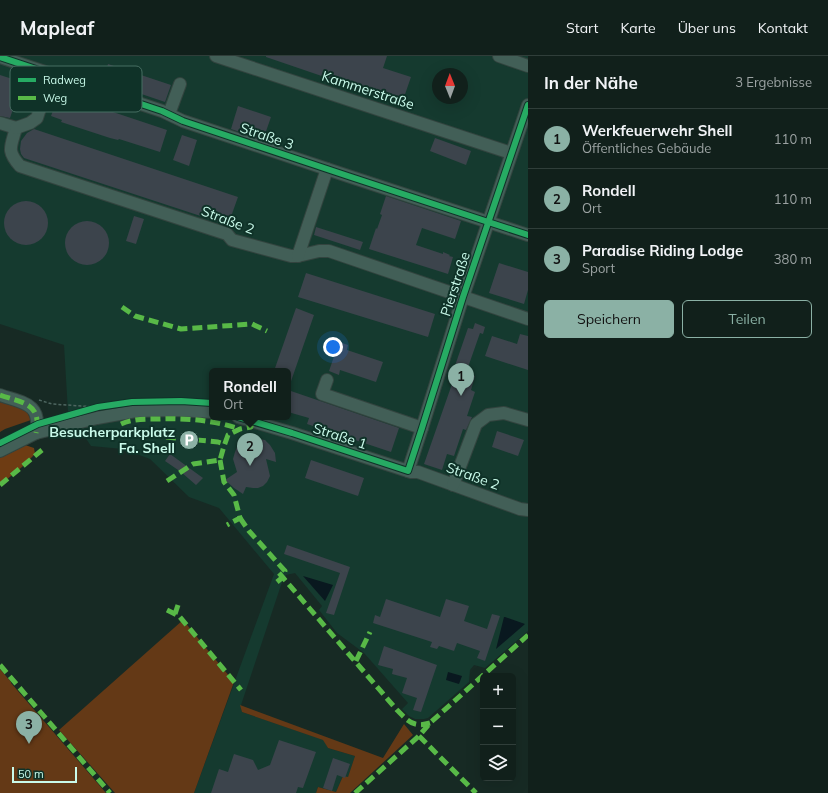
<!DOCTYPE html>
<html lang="de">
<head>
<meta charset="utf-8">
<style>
	body { margin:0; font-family:Mulish,sans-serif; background:#1e2d28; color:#f1f3f6 }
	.controls { position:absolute; right:12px; bottom:12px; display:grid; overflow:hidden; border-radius:6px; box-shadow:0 4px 16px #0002 }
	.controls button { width:36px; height:36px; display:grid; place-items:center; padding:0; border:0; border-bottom:1px solid #303e3a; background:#11201b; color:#f1f3f6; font:20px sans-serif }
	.compass { position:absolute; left:432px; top:12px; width:36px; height:36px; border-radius:50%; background:#11201b; box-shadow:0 4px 16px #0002; rotate:359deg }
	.scale { position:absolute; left:12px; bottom:10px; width:65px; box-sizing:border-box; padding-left:4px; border:2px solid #c9faea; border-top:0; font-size:11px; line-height:14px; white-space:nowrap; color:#c9faea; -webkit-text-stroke:3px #0f3228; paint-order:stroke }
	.you { position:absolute; left:333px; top:291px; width:14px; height:14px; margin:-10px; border:3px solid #fff; border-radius:50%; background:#1a73e8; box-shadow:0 0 0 6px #1a73e833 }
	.badge { display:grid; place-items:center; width:26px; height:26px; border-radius:50%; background:#8bb1a5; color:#111; font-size:13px; font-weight:700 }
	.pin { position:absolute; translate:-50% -33px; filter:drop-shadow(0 1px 2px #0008) }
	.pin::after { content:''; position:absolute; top:21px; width:14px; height:12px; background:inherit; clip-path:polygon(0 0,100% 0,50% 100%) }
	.popup { position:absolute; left:209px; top:312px; width:82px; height:52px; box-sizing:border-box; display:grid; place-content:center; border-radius:6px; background:#11201b; filter:drop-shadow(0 1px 3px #0005); font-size:13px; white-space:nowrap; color:#9ca3a3 }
	.popup b { font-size:15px; color:#f1f3f6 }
	.popup::after { content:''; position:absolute; left:50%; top:100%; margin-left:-8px; border:8px solid transparent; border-top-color:#11201b }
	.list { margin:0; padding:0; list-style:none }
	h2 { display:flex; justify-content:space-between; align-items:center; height:52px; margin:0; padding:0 16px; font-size:17px }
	h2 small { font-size:13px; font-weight:400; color:#9ca3a3 }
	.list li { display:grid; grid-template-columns:26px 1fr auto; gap:12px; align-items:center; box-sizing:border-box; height:60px; padding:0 16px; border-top:1px solid #303e3a }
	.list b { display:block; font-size:15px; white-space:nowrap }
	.list p { margin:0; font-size:13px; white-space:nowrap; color:#9ca3a3 }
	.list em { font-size:13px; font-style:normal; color:#9ca3a3 }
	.actions { display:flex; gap:8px; padding:12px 16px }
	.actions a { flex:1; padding:9px 0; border:1px solid #8bb1a5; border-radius:6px; text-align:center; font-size:14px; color:#8bb1a5 }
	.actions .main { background:#8bb1a5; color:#111 }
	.icon { flex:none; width:22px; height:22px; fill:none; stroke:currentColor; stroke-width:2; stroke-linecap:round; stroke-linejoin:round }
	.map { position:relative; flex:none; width:528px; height:737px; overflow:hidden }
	header { display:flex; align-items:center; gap:24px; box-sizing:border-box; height:56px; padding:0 20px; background:#11201b; border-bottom:1px solid #303e3a }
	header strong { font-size:19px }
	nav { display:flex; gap:22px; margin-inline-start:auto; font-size:14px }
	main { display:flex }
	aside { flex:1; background:#11201b }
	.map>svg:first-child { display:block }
	.built { fill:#153a2f; fill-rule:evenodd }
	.green { fill:#643916 }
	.forest { fill:#6e3c13 }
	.water { fill:#09181f }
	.building { fill:#3c444c }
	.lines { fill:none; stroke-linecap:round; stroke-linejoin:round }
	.minor-casing { stroke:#33443f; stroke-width:14 }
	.path { stroke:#4e6660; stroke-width:1.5; stroke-dasharray:3 2; stroke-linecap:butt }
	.minor { stroke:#425f57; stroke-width:12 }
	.quiet { stroke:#58b947; stroke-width:5; stroke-dasharray:10 5; stroke-linecap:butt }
	.cycleway-casing { stroke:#0f3228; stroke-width:8 }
	.cycleway { stroke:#26ab63; stroke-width:6 }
	.labels { text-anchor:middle; stroke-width:4; stroke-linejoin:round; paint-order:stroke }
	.street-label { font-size:14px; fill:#c9faea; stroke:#0f3228 }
	.poi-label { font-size:14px; font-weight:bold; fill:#c9faea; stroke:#0f3228; text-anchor:end }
	.key { fill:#0f3228; stroke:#476e62; stroke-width:1 }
	.key-label { font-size:11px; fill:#c9faea }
</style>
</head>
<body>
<header>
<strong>Mapleaf</strong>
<nav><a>Start</a><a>Karte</a><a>Über uns</a><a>Kontakt</a></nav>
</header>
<main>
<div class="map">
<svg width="528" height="737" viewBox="0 0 528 737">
	<rect width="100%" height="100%" fill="#172a24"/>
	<!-- built -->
	<path class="built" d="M0,0H528V575L485,612L474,609L470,614L469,626L428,662L424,663H415L409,660L402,653L408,647L364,597L337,577L319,554L322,550L295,517L286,519L281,529L241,649L242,656L324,684L328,692L355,700L348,722L343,720L336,736L318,731L316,737H194L274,518L219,452L189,441L150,403L123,393L91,390L68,356L64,289L0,268ZM438,18H462V42H438ZM212,315H288V361H212Z"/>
	<!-- green -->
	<g class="green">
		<polygon points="0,346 26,354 31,364 5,373 0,376"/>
		<polygon points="183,564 234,626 194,737 115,737 59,674"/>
		<polygon points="0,613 11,626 11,627 106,737 0,737"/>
		<polygon points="240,649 383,702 404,668 413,679 350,737 316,737 318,731 336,736 343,720 348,721 355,700 328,692 323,684 242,656"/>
	</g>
	<!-- forest -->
	<polygon class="forest" points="25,389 34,392 35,398 22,411 0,429 0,401"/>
	<!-- water -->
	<g class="water">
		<polygon points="303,520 333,529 325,545"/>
		<polygon points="505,561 525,568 496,593 504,561"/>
		<polygon points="448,616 462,620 459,628 446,624"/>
	</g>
	<!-- building -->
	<g class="building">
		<polygon points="266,0 387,0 383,12 411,21 402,47 360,33 359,35 350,32 351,30 266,1"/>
		<polygon points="108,8 171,29 165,46 103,25"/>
		<polygon points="0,19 22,26 10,62 0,60"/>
		<polygon points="59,38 167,74 160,96 119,83 118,84 110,82 61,66 62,64 51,60"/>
		<polygon points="238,50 271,61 263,84 231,73"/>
		<polygon points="34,73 238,141 228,169 24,102 21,98 20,93 21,85 27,77"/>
		<polygon points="182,79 197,84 189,110 173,104"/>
		<polygon points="435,82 471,95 466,109 430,95"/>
		<polygon points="386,140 461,165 455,183 422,172 416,189 443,198 443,196 450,199 449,200 453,201 448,218 369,193 376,172 377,173 382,159 380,158"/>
		<circle cx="26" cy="167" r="22"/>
		<polygon points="134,160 144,163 136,188 126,185"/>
		<circle cx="87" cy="187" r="22"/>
		<polygon points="316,171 363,186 360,194 314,179"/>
		<polygon points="499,207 528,216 528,234 524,248 489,237"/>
		<polygon points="306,217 435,258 428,281 298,241"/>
		<polygon points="296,252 314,259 289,331 288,331 288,315 274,315"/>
		<polygon points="475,267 485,271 483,278 480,277 466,317 475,320 471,334 475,336 467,360 472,361 466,374 463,373 454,400 447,398 442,414 424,408 452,328 449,327 468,272 473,273"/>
		<polygon points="520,278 528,280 528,314 485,300 492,280 517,288"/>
		<polygon points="339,286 348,289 347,294 383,306 376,326 340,314 339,319 329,315"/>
		<polygon points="288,334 399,372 391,396 307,368 309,362 288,356"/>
		<polygon points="497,375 524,384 518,400 492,391"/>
		<polygon points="253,382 265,384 270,389 275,397 276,406 266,403 270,420 267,426 263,430 258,432 253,432 246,431 243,438 234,432 225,424 237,416 233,403 235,396 237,391 245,385"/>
		<polygon points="170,398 203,422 196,429 181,416 165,405"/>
		<polygon points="311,404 364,422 358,440 305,422"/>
		<polygon points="287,489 350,511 334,559 326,557 340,517 284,498"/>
		<polygon points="386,543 440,561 446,543 469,550 464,565 487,573 492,558 500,560 485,605 477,602 480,595 457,587 454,595 439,590 437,593 430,591 432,586 373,567 375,559 380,561"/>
		<polygon points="384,590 437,609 421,656 413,654 417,642 402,637 407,622 392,618 393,613 378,609"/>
		<polygon points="279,684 316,696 303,732 298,731 296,737 211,737 219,713 228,716 234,698 253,704 258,714 270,709"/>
		<polygon points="333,702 350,708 345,722 337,719 332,735 323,732"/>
	</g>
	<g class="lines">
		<defs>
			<g id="minor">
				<polyline points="216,0 511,97"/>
				<polyline points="499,0 528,10"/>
				<polyline points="0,1 162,55 183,65 348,120 528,179"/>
				<polyline points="169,58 180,28"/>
				<path d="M0,67L16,72C11,91 6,94 20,110L227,178L232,184L291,200H298L319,195H329L528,263"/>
				<polyline points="16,72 30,67 37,62 51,18"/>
				<polyline points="298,200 327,113"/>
				<polyline points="327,324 322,338 422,372"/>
				<path d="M0,339C23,347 42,347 36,377"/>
				<polyline points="238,361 292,377 411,416 418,416 520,453 528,454"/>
				<polyline points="0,395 36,377 97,362 136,355 177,354 212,356"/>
				<polyline points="408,415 422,372 463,241 528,49"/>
				<polyline points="453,429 476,368 488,359 504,357 528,364"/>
			</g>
		</defs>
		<!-- minor casing -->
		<use href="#minor" class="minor-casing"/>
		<!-- path -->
		<polyline class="path" points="39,344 52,348 96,351"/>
		<!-- minor -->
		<use href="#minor" class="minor"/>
		<!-- quiet -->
		<g class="quiet">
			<polyline points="122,251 135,260 181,273 252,268 267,275"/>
			<path d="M0,339C23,347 42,347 36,377"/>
			<path d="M121,368C132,363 145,363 157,363C186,362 213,364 240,373"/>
			<polyline points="166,381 218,386 224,388"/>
			<polyline points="220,404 224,426 234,439 240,462 227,469"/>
			<polyline points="167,425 193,408 220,404 224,390 228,379 240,373 251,371 253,363"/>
			<polyline points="0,429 42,394"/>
			<polyline points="240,462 249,475 285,515 283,521 277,526"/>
			<path d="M279,517L397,654C408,665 413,672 430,667"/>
			<polyline points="167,554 179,560 241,634"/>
			<polyline points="175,558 178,549"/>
			<polyline points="356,605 370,576"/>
			<polyline points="0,609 110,737"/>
			<polyline points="419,680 476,737"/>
			<polyline points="355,737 419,680 430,667 528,579"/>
		</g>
		<defs>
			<g id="cycleway">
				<polyline points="0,1 162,55 183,65 348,120 528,179"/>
				<polyline points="238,361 292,377 408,415 422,372 463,241 528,49"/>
				<polyline points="0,387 38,368 98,351 132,346 181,345 212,347"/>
			</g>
		</defs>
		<!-- cycleway casing -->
		<use href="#cycleway" class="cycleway-casing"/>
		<!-- cycleway -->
		<use href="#cycleway" class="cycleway"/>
	</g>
	<!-- icons -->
	<defs>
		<symbol id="parking-disc" viewBox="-11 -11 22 22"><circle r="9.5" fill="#8bb1a5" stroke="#0f3228"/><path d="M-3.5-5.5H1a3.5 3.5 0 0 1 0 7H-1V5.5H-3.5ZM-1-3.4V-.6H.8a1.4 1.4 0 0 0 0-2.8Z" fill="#fff"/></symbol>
	</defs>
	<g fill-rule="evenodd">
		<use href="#parking-disc" x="178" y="373" width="22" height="22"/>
	</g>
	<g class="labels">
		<!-- street labels -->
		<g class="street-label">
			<text transform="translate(368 34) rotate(18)" y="5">Kammerstraße</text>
			<text transform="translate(267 80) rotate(19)" y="5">Straße 3</text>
			<text transform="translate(228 164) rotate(21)" y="5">Straße 2</text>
			<text transform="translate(455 228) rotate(-72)" y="5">Pierstraße</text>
			<text transform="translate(340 380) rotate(18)" y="5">Straße 1</text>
			<text transform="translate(473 420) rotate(20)" y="5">Straße 2</text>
		</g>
		<!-- poi labels -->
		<g class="poi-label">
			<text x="175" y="381">Besucherparkplatz<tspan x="175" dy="16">Fa. Shell</tspan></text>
		</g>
	</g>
	<!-- legend -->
	<rect x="10" y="10" width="132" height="46" rx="6" class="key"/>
	<rect x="18" y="22" width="18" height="4" fill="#26ab63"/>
	<rect x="18" y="40" width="18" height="4" fill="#58b947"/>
	<g class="key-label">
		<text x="43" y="28">Radweg</text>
		<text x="43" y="46">Weg</text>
	</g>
</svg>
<div class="controls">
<button>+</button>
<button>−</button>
<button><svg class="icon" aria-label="layers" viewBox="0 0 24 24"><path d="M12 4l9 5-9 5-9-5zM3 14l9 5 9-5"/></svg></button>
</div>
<svg class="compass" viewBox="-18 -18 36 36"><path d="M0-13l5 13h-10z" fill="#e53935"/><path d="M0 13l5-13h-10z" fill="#9ca3a3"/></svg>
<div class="scale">50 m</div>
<div class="you"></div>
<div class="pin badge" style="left:461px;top:340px">1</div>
<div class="pin badge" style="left:250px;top:410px">2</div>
<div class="popup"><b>Rondell</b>Ort</div>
<div class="pin badge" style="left:29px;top:688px">3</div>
</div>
<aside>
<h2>In der Nähe<small>3 Ergebnisse</small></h2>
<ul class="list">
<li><span class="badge">1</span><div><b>Werkfeuerwehr Shell</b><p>Öffentliches Gebäude</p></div><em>110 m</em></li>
<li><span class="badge">2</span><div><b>Rondell</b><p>Ort</p></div><em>110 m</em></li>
<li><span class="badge">3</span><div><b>Paradise Riding Lodge</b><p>Sport</p></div><em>380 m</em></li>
</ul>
<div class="actions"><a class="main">Speichern</a><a>Teilen</a></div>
</aside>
</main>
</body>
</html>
